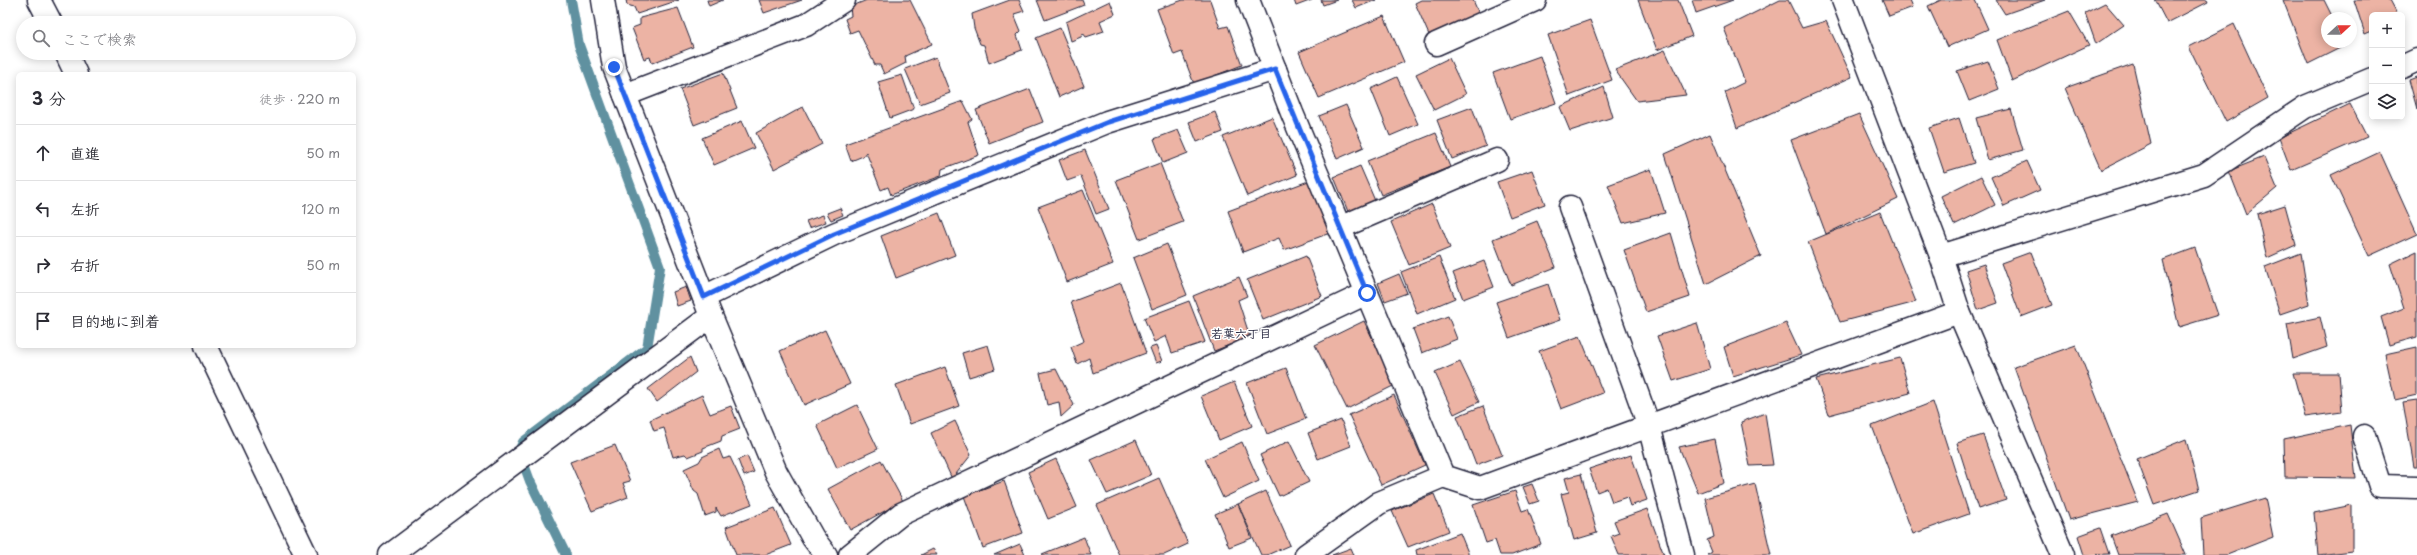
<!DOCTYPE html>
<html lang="ja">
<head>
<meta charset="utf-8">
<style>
	body { margin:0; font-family:"Playpen Sans","Klee One",sans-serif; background:#f2f2f3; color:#2b2b33 }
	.controls { position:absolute; right:12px; top:12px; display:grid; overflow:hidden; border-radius:6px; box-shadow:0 2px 10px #0003 }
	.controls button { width:36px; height:36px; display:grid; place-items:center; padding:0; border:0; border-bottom:1px solid #e1e1e2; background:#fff; color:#2b2b33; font:20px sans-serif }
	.compass { position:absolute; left:2321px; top:12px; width:36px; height:36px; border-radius:50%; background:#fff; box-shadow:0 2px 10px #0003; rotate:69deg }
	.stop { position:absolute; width:12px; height:12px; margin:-9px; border:3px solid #2563eb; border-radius:50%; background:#fff }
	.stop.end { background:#2563eb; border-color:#fff; box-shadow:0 1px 4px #0008 }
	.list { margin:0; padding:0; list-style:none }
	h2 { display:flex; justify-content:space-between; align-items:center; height:52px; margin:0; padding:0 16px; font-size:17px }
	h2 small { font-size:13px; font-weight:400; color:#7c7c81 }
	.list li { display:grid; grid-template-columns:26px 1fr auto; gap:12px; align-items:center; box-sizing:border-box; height:56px; padding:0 16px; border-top:1px solid #e1e1e2 }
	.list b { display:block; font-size:15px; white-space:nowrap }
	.list em { font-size:13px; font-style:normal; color:#7c7c81 }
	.icon { flex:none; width:22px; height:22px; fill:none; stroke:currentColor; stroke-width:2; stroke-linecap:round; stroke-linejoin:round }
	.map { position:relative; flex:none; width:2417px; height:555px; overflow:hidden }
	.search { position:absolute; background:#fff; box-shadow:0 2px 10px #0003; left:16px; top:16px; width:340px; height:44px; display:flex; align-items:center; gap:10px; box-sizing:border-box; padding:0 14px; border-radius:22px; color:#7c7c81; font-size:15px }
	.panel { position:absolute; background:#fff; box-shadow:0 2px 10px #0003; left:16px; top:72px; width:340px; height:276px; border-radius:6px }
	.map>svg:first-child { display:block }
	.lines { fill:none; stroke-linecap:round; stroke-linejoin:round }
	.stream { stroke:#6091a0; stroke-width:10 }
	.building { fill:#ecb3a4; stroke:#22223b }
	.street-casing { stroke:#22223b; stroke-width:25 }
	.street { stroke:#fff; stroke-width:22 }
	.route { stroke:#2563eb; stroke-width:5 }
	.labels { text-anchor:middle; stroke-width:3; stroke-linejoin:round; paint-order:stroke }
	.neighbourhood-label { font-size:12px; font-weight:bold; fill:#22223b; stroke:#fff }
</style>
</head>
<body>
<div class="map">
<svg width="2417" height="555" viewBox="0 0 2417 555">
	<rect width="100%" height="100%" fill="#fff"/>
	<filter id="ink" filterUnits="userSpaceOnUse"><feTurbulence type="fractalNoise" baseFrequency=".025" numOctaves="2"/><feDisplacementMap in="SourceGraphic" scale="8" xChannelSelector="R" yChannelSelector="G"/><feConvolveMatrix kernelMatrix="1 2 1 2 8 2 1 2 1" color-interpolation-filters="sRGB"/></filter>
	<g filter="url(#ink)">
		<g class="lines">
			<!-- stream -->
			<polyline class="stream" points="566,555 530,481 519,451 523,442 647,348 660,267 579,45 571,0"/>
		</g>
		<!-- building -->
		<g class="building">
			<polygon points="626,0 679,0 637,14 634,7 627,5"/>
			<polygon points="707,0 723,0 709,6"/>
			<polygon points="759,0 802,0 764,13"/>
			<polygon points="867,0 910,0 932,44 905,56 906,63 884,74 880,65 875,65 858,30 850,33 845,19 851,16 850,7"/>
			<polygon points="1010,0 1019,0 1024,11 1014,14 1021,31 1017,35 1022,50 989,63 984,45 980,44 974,28 972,14"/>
			<polygon points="1037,0 1082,0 1084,5 1045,20"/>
			<polygon points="1183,0 1210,0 1220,28 1228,26 1242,65 1194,84 1182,52 1174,55 1157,9"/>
			<polygon points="1294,0 1312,0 1296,6"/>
			<polygon points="1321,0 1337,0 1323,5"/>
			<polygon points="1352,0 1376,0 1356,8"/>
			<polygon points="1421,0 1473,0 1479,14 1429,35 1415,3"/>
			<polygon points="1638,0 1678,0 1692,36 1657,50"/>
			<polygon points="1692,0 1733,0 1696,13"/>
			<polygon points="1780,0 1788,0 1802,28 1826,21 1852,77 1737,128 1725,92 1745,82 1724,28"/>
			<polygon points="1882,0 1910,0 1913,7 1889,16"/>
			<polygon points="1941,0 1975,0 1988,29 1947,47 1928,6"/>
			<polygon points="1996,0 2045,0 2005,14"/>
			<polygon points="2155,0 2207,0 2208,2 2167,23"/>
			<polygon points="2283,0 2324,0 2333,18 2327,18 2327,42 2344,42 2346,45 2308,64"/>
			<polygon points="2354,0 2390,0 2398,15 2372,15 2372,31 2365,34"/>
			<polygon points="1110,1 1115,14 1100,21 1104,31 1086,37 1083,33 1081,37 1071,41 1066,22"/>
			<polygon points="2105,3 2124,25 2096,44 2085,13"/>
			<polygon points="678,8 693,47 652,63 650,57 644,59 632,28 640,25 640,18"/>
			<polygon points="2069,11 2089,45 2012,81 1997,40"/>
			<polygon points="1384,16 1404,62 1319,98 1299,52"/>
			<polygon points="1590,20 1612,80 1569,96 1548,35"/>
			<polygon points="2234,24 2268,98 2226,122 2189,47"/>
			<polygon points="1060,28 1084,86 1059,97 1036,38"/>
			<polygon points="1665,50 1686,95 1637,101 1615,70"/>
			<polygon points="1540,56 1556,103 1510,119 1493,73"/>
			<polygon points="936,57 950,93 920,104 905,69"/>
			<polygon points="1449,58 1466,94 1434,110 1416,74"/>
			<polygon points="1988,61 1999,89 1969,101 1957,71"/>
			<polygon points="2133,64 2151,144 2101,170 2065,88"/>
			<polygon points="723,73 737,108 694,125 680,89"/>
			<polygon points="902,75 914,109 890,118 878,82"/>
			<polygon points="1397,77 1418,124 1390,136 1371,89"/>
			<polygon points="2417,77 2417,109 2409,80"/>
			<polygon points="1604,87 1613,117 1570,131 1560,107"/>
			<polygon points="1030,89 1043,122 989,143 976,110"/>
			<polygon points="963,101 972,119 968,122 979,155 942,169 941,176 891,195 888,187 881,190 866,152 863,156 851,161 845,144"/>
			<polygon points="2350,104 2367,137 2291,170 2279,138"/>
			<polygon points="1346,105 1364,147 1337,159 1319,116"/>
			<polygon points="803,107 822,144 774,169 756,133"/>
			<polygon points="1472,107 1486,146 1452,159 1437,120"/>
			<polygon points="2011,109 2023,150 1988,160 1976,118"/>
			<polygon points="1215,112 1223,132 1197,142 1189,122"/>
			<polygon points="1859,114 1898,199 1826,234 1791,140"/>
			<polygon points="1272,117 1297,175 1247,196 1223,137"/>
			<polygon points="1959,118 1974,163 1944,172 1929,128"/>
			<polygon points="742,121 754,148 714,165 702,138"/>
			<polygon points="1178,130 1188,153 1163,163 1154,139"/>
			<polygon points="1436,133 1450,167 1381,195 1367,161"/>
			<polygon points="1710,134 1761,256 1706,284 1665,154"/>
			<polygon points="1085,150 1109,209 1096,214 1081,176 1067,181 1059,160"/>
			<polygon points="2380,152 2417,234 2369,256 2331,175"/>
			<polygon points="2264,157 2277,188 2246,214 2229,171"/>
			<polygon points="2027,161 2040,190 2004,206 1991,177"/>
			<polygon points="1160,163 1183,222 1139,239 1116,180"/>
			<polygon points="1360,166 1376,203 1349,214 1334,177"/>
			<polygon points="1651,169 1665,213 1623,223 1608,185"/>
			<polygon points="1532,170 1545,204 1510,217 1497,182"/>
			<polygon points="1981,176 1995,205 1954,225 1941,196"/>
			<polygon points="1311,180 1330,233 1284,250 1279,238 1243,252 1228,211"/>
			<polygon points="1083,190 1113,264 1067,282 1038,207"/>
			<polygon points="1432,204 1450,248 1409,265 1391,222"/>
			<polygon points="2285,205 2296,245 2267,258 2257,214"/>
			<polygon points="840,208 843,215 831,220 827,213"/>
			<polygon points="1880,212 1916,302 1840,322 1808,242"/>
			<polygon points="939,213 955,255 896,278 881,236"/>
			<polygon points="823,215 826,222 809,228 806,221"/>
			<polygon points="1537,221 1556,267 1511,285 1493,239"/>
			<polygon points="1671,233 1690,297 1646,312 1624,250"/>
			<polygon points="1167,244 1187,295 1152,309 1133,258"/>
			<polygon points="2195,248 2218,315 2179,327 2163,260"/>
			<polygon points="2417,251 2417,337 2389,345 2381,317 2404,308 2390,264"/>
			<polygon points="2031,252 2052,305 2021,317 2001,263"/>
			<polygon points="2301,253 2309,304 2280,314 2265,267"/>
			<polygon points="1306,256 1322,296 1263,320 1247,280"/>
			<polygon points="1439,257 1455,298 1417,314 1401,272"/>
			<polygon points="1484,261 1494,287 1463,299 1453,273"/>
			<polygon points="1984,264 1998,303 1978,310 1966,270"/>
			<polygon points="1399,274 1407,293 1385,301 1378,283"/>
			<polygon points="1239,277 1247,296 1238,300 1250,337 1214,351 1193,296"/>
			<polygon points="1121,283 1146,353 1093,373 1089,358 1077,364 1071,347 1084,341 1071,302"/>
			<polygon points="1548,284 1560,320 1509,338 1496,302"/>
			<polygon points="686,287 691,301 677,306 673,292"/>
			<polygon points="1189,301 1205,342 1172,353 1166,336 1154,342 1144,318"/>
			<polygon points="1448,316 1457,339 1422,353 1413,329"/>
			<polygon points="2320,317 2327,347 2293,359 2287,324"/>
			<polygon points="1364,321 1395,385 1347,409 1315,345"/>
			<polygon points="1697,323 1710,369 1673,381 1657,336"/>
			<polygon points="1786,323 1801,355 1733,376 1724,347"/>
			<polygon points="825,330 850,384 804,405 780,351"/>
			<polygon points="1580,336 1603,393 1561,409 1539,351"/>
			<polygon points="988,345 995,369 969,377 962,353"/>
			<polygon points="2076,345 2138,502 2069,520 2014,367"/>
			<polygon points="1156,346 1162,361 1156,363 1150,348"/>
			<polygon points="2417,347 2417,395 2395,400 2385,354"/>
			<polygon points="690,357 696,372 657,402 648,389"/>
			<polygon points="1900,358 1910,393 1829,415 1816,379"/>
			<polygon points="1460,362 1479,402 1454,414 1435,373"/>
			<polygon points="945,367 959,406 910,424 896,385"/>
			<polygon points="1286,368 1306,419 1267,434 1247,383"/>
			<polygon points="1056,369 1074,405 1061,417 1059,402 1047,405 1040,373"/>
			<polygon points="2293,373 2339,373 2342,412 2305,417"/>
			<polygon points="1234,382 1252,426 1219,440 1201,396"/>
			<polygon points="702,395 710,414 731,406 740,429 722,436 721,441 703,448 703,451 688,457 685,454 673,457 664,428 654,431 650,420"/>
			<polygon points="1394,395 1425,465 1381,485 1349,415"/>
			<polygon points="2417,400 2417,467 2414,467 2403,402"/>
			<polygon points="1933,402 1969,514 1913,534 1872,426"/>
			<polygon points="857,405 878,449 837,468 817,425"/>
			<polygon points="1483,406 1502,455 1476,465 1457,416"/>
			<polygon points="1765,413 1773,465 1750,466 1741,422"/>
			<polygon points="1341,420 1351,446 1318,459 1308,433"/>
			<polygon points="955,421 971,455 952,479 931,433"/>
			<polygon points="2350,425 2356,478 2285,477 2284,439"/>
			<polygon points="1983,435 2006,500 1978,509 1957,443"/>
			<polygon points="1715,439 1724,483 1698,493 1679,447"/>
			<polygon points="2186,439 2199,490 2154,505 2137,459"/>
			<polygon points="1136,440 1151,475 1107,494 1091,460"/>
			<polygon points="1289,441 1309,482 1279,496 1260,455"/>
			<polygon points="1242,442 1259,481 1223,498 1205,459"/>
			<polygon points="615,445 630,481 623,483 628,497 592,511 570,462"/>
			<polygon points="719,449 723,459 730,457 752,504 721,516 716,508 716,512 705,516 698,494 694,491 684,469 699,462 702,457"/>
			<polygon points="1631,455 1647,500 1630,506 1627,497 1612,502 1607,488 1597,492 1589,469"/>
			<polygon points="747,456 754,472 744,476 738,460"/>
			<polygon points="1056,459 1077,507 1048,519 1028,472"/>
			<polygon points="881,460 903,501 850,530 828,489"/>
			<polygon points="1581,474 1597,533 1574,540 1561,494 1569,492 1565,478"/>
			<polygon points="1159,478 1188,544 1164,555 1119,555 1097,505"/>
			<polygon points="1004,481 1023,533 983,548 964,496"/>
			<polygon points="1532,484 1539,501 1530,504 1523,487"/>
			<polygon points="1755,484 1771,555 1707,555 1712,552 1707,540 1714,537 1705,498"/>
			<polygon points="1266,491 1290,545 1267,555 1261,555 1238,504"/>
			<polygon points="1515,491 1522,511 1528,509 1541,544 1512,555 1500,555 1495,540 1486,543 1473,505"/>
			<polygon points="1434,494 1449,531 1408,547 1392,511"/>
			<polygon points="2265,498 2273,537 2227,555 2203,555 2201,518"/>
			<polygon points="1238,504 1252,538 1229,547 1215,514"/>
			<polygon points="2352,505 2352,551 2318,555 2314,513"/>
			<polygon points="775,508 791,545 765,555 736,555 726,527"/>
			<polygon points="1647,509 1664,555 1619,555 1611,536 1619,533 1614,521"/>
			<polygon points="2168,514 2186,555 2118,555 2111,536"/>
			<polygon points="2100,528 2109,554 2084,555 2078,536"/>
			<polygon points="1460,533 1469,555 1417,555 1416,550"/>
			<polygon points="1084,537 1091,555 1043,555 1042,554"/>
			<polygon points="1020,544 1025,555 994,555"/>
			<polygon points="1351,548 1354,555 1332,555"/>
			<polygon points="933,549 937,555 921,555"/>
		</g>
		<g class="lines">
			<defs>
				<g id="street">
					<polyline points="39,0 51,23"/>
					<polyline points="603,0 614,67 711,316 776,472 813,538 826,555"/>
					<polyline points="1248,0 1292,113 1443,476"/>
					<polyline points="1843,0 1941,256 1959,312 2063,555"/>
					<polyline points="1436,44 1535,0"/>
					<polyline points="66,53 76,74"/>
					<polyline points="2402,67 2417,60"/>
					<polyline points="625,95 806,25 844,0"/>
					<polyline points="1570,207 1649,426 1683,555"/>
					<polyline points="1339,228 1497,160"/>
					<polyline points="1941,256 2204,175 2305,107 2372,79"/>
					<polyline points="704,297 834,234 1107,122 1275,69"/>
					<polyline points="206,346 306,555"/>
					<polyline points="2364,436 2380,486 2417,487"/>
					<polyline points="390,555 711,316"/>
					<polyline points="850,555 901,514 1367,293"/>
					<polyline points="1306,555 1379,503 1443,476 1480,488 1959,312"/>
				</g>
			</defs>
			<!-- street casing -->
			<use href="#street" class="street-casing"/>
			<!-- street -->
			<use href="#street" class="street"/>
		</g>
	</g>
	<g class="lines" filter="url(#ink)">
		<!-- route -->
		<polyline class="route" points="614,67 704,297 834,234 1108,122 1275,69 1367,293"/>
	</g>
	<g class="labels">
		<!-- neighbourhood labels -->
		<g class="neighbourhood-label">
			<text x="1241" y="338">若葉六丁目</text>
		</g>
	</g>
</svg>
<div class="controls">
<button>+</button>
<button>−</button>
<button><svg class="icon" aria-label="layers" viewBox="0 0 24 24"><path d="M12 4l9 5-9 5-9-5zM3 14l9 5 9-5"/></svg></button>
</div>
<svg class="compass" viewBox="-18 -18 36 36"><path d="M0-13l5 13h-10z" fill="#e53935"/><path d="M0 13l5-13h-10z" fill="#7c7c81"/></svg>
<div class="stop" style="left:1367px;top:293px"></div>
<div class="stop end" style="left:614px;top:67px"></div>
<div class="search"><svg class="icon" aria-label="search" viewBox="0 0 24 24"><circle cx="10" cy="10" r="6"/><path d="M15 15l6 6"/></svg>ここで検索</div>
<section class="panel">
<h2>3 分<small>徒歩 · 220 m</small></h2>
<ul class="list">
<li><svg class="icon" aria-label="ahead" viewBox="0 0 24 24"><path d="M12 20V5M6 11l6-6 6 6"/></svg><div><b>直進</b></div><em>50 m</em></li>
<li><svg class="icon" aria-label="left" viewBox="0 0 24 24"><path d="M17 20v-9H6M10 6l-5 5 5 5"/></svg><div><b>左折</b></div><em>120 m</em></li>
<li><svg class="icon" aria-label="right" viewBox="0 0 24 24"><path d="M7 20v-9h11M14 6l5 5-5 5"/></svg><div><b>右折</b></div><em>50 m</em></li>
<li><svg class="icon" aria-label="arrive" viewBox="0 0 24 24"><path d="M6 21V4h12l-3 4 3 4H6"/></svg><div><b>目的地に到着</b></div></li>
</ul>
</section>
</div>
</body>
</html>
